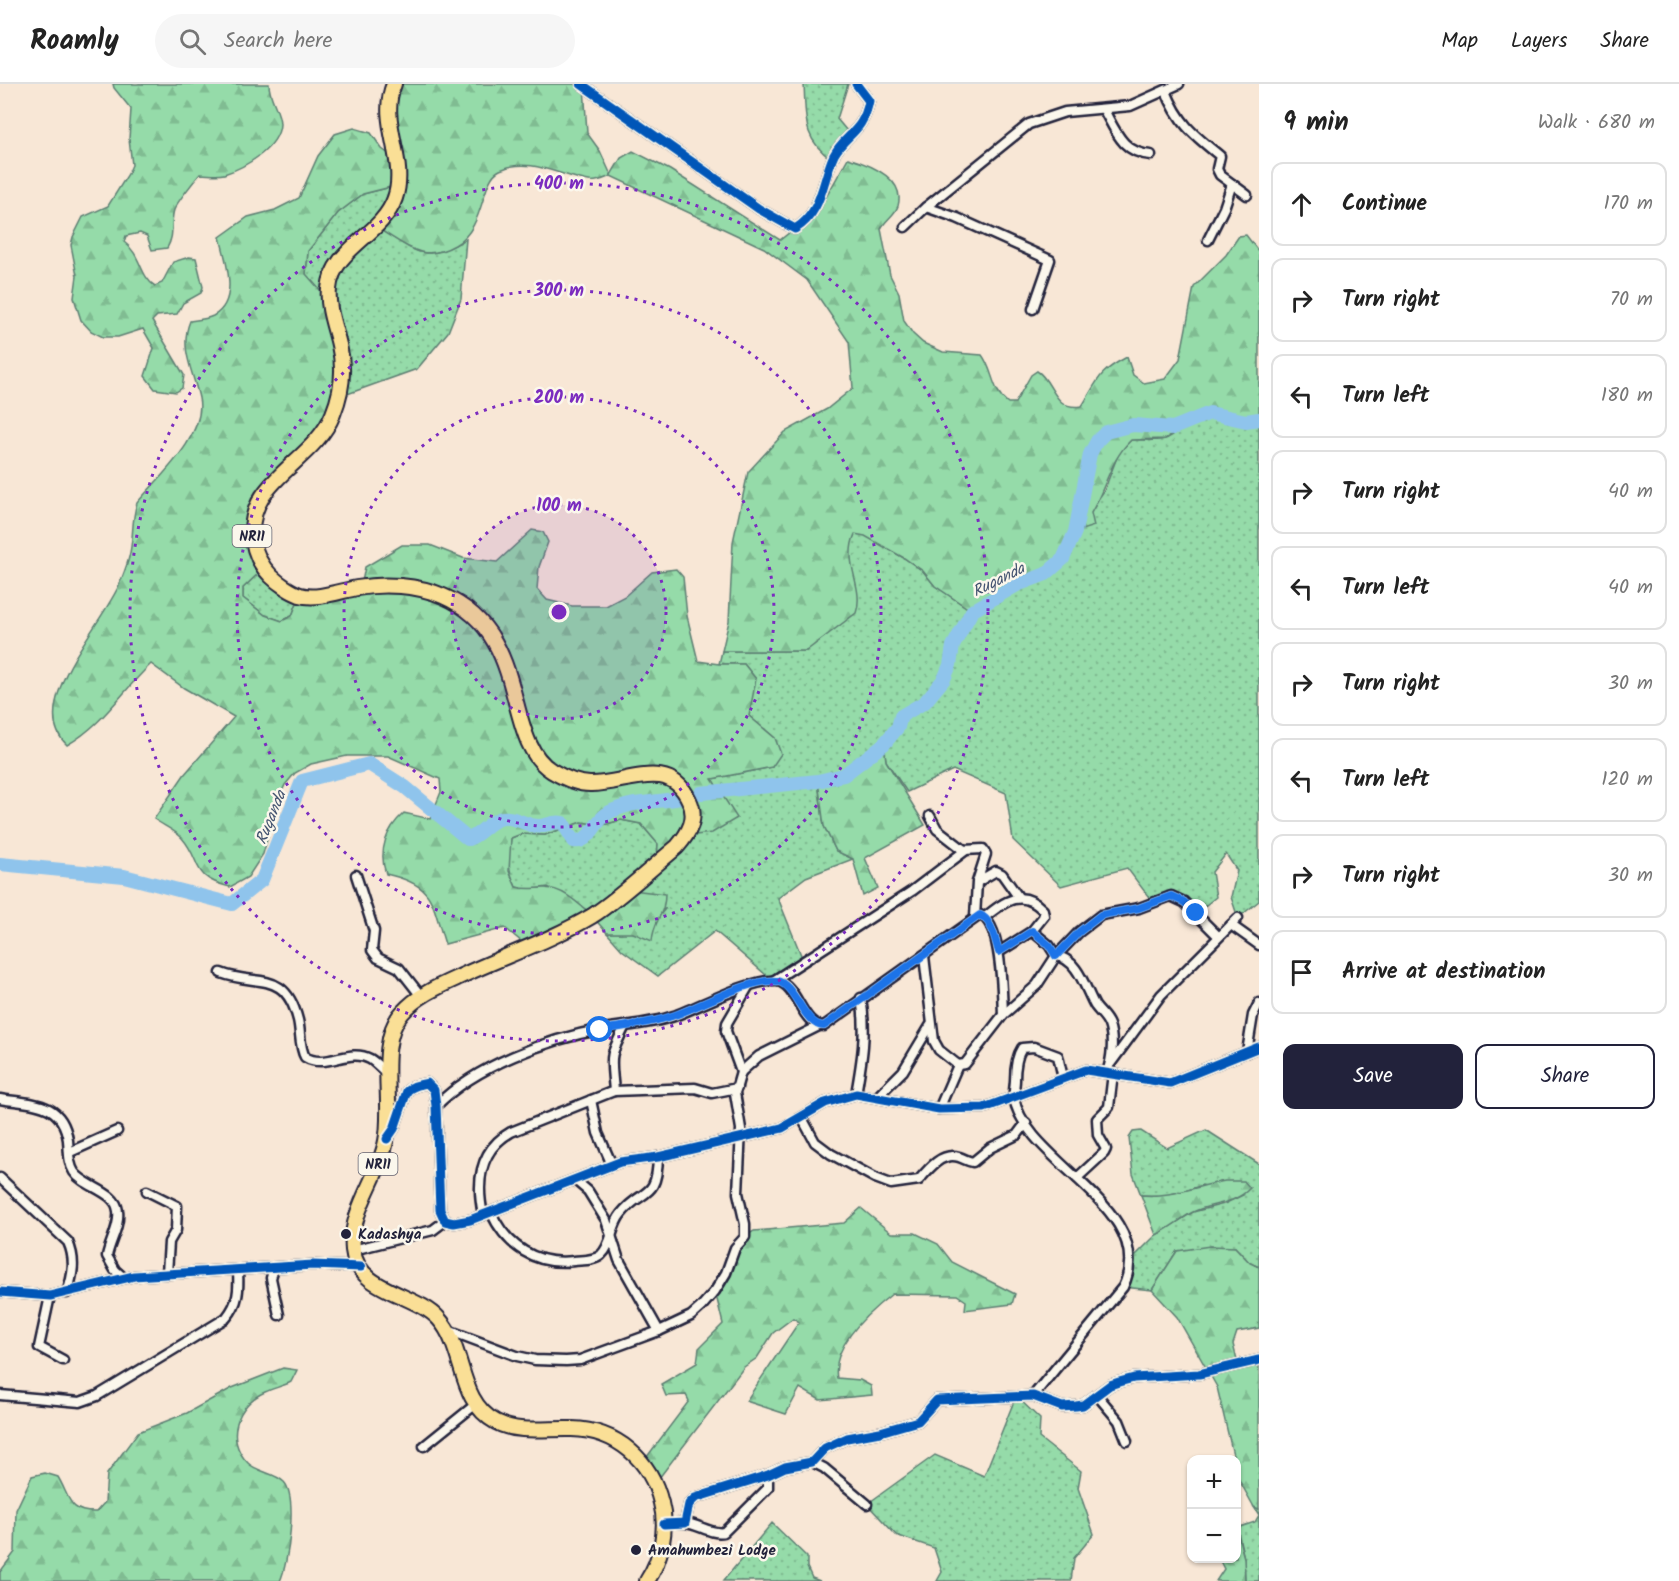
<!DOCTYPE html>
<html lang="en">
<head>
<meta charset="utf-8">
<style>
	body { margin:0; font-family:Kalam,sans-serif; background:#f6f6f6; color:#222 }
	.controls { position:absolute; right:18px; bottom:18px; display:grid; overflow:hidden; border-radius:12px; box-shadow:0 2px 4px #0004 }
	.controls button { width:54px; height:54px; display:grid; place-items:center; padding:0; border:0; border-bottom:2px solid #e0e0e0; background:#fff; color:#222; font:30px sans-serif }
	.stop { position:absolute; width:18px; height:18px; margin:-14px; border:4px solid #1a73e8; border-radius:50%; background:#fff }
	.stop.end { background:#1a73e8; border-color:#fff; box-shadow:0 2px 6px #0008 }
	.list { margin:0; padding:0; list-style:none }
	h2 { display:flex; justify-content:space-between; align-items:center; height:78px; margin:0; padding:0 24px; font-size:26px }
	h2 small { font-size:20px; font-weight:400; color:#767676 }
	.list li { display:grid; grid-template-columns:39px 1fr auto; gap:18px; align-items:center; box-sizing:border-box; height:84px; margin:0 12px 12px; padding:0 12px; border:2px solid #e0e0e0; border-radius:12px }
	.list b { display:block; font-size:22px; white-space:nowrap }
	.list em { font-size:20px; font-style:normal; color:#767676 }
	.actions { display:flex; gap:12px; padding:18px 24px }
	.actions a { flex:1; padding:14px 0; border:2px solid #22223b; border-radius:12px; text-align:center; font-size:21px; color:#22223b }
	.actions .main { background:#22223b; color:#fff }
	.icon { flex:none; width:33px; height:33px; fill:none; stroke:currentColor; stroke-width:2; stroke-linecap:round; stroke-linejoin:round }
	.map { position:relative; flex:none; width:1259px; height:1497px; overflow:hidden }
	header { display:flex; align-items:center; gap:36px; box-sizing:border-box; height:84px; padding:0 30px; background:#fff; border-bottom:2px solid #e0e0e0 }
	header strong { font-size:28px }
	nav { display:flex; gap:33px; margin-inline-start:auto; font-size:21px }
	.search { width:420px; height:54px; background:#f6f6f6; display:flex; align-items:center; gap:15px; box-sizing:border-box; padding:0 21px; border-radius:33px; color:#767676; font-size:22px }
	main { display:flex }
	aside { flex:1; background:#fff }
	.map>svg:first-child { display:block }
	.grass { fill:url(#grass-dots); stroke:#5c7e72; stroke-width:1.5 }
	.forest { fill:url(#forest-firs); stroke:#5c7e72; stroke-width:1.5 }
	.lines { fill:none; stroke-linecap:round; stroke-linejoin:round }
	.river { stroke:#8fc4ec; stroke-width:14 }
	.minor-casing { stroke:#22223b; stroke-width:13 }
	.trunk-casing { stroke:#22223b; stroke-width:18 }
	.minor { stroke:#fbf7ec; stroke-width:8 }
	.trunk { stroke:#fadf96; stroke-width:14 }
	.cycleway-casing { stroke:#fbf7ec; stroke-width:13 }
	.cycleway { stroke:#0057b8; stroke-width:9 }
	.route { stroke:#1a73e8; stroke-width:8 }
	.ring { fill:none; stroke:#7b2cbf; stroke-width:3; stroke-dasharray:3 6 }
	.poi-dot { fill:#22223b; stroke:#fbf7ec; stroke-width:2 }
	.labels { text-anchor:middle; stroke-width:5; stroke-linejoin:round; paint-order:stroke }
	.shield { fill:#fbf7ec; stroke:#636270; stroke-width:1.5 }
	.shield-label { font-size:14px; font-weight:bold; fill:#22223b }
	.poi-label { font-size:15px; font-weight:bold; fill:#22223b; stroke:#fbf7ec; text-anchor:start }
	.water-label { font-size:16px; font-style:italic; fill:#435370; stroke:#fbf7ec }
	.centre { fill:#7b2cbf; stroke:#fbf7ec; stroke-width:3 }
	.ring-label { font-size:18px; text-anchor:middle; font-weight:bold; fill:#7b2cbf; stroke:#fbf7ec; stroke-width:5; stroke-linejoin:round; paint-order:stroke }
</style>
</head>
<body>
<header>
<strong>Roamly</strong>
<div class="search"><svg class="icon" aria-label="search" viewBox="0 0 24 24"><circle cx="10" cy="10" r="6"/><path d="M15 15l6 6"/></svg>Search here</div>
<nav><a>Map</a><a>Layers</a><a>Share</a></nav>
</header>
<main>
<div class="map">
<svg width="1259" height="1497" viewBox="0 0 1259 1497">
	<defs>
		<pattern id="grass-dots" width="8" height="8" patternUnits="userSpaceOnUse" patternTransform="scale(1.5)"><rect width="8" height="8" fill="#95dba9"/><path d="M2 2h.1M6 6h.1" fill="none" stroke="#80bc92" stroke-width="1.8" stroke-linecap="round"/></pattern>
		<pattern id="forest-firs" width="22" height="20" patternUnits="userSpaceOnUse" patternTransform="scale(1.5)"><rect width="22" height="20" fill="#95dba9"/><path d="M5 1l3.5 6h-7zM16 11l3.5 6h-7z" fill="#80bc92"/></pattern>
	</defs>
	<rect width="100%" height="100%" fill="#f8e7d6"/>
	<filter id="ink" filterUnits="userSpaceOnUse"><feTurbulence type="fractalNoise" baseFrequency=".0167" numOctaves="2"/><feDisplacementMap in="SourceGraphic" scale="12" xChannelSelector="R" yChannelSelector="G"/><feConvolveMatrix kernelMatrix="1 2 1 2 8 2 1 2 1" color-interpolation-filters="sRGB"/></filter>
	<g filter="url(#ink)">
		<!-- grass -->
		<g class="grass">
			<path d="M804,0H848L837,35L852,53L832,76C802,54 806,35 804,0Z"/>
			<path d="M399,101L378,144C419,169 421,180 466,155L461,215L448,248L417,285L339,313L306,190L308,167L338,129L363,110Z"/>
			<path d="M1210,329L1246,337L1259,335V817L1238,834L1231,813L1237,787L1226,770L1212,788L1216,813L1196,829L1177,814L1154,820L1127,784L1061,802L1013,756L1006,709L953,686L907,708L886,677L884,661L844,691L818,698L824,742L836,767L853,775L806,793L778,814L803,876L773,897L715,847L658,892L622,866L607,849C636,849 647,848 665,825L592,831L548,803L527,806L516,803C508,786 507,773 511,754L521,750L545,751L581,738L603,741L621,736L641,740L658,760L657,778L687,752L736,734L712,695L772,683L775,654L749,632L755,594L744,580H719L722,567H806L850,477L849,463L855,450L865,451L904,474L923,487L935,502L973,527L1017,501L1046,490L1063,475L1075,448L1104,407L1119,368L1131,356C1141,355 1155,358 1165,355C1177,352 1191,332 1210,329Z"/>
			<polygon points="264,484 300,511 292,532 282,537 265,531 243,514 243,504"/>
			<polygon points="1206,1046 1259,1080 1259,1183 1250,1179 1235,1163 1177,1167 1152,1206 1123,1203 1130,1177 1156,1151 1193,1128 1224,1120 1243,1111 1202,1101 1171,1112 1141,1111 1133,1090 1129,1054 1133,1048 1141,1047 1167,1064"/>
			<polygon points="1016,1312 1040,1335 1039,1354 1081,1387 1078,1404 1094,1450 1074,1474 1071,1497 937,1497 942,1488 934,1464 896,1451 867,1420 935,1371 984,1392"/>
			<polygon points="1254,1423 1259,1425 1259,1497 1245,1497 1244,1474 1237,1444 1255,1438 1259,1431"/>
			<polygon points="772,1439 807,1473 807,1483 812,1494 820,1497 723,1497"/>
		</g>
		<!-- forest -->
		<g class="forest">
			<path d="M113,0H269C269,15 280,26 280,40C279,64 244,84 224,90C217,92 208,90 200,90C194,97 177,118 174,126C170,138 175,152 167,164L152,166L147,152L140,149L126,152L124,158C141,170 140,193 155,202L162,199L173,178L189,173L196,174L203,203L201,209L183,219L177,230L157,232L152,237L184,291L182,304L176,308L155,305L145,292L154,264L143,245L118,253H103L91,247L81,236L74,214L77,192L71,161L73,153L83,133L108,122L128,90L132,81L129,55L131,25L114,4Z"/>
			<path d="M394,0H581L584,2L587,49L600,67L611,91L621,74L633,67L670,86L780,156L820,124L848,74C868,80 906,94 898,122C895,131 885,136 881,145L890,191L899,209L904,237L913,250L923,259L943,268L982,271C994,287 991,306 1008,319H1015L1031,291L1037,287C1054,297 1052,327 1082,322C1099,295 1097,289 1127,273L1133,291L1144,299L1165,295L1180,275L1194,203L1226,171L1239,152L1246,151L1259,168V335L1246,337L1210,329L1202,331L1165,355L1131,356C1110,376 1106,404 1091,429L1094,442L1075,448L1063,475L1046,490L1017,501L972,527L935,502L923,487L904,474L865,452L855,450C842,480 865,503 856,529L806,567H722L729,537L733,458L748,388L785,348L827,325L853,304L849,258L807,196L764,164L611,92C605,94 596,99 589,97C560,92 530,72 500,86C480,95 486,144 455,161C422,180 406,161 377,144L399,101L363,110L338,129L308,167L306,190L328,215L339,262L332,334L253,429L264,484L243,504V514L265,531L282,537L292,532L300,511L361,503L365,483L402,461H430L463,474L497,478L532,446L543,448L548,458L539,483L537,505L547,516L572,522H606L625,512L652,488L676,485L683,493L687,532L698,577L719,580H744L756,595L749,632L775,654L781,670L772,683L712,695L737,734L712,749L687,752L657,779L658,760L641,740L621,736L603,741L581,738L545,751L521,750L511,754L509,787L516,803C527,806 534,804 545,804C563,804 579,820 592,831L624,805L665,810C665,832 654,834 652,857L633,849H607L592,832L527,862L505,844L445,860C431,817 435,801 386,790C378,767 386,745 404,729L430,735L441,708L440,695L388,672H347L311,680L295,689L285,701L278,716L263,770L248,793L230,803C189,793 203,778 182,754C175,746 162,741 154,735L184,691L234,633L184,604L151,580C122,607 103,641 67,661C24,621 104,539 120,499C123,491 127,482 129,473C134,455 131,437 137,419C159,393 207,351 199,314C193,287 179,264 190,237C197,236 207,235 213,232C240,217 226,178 220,153L248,133L275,126L299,114L318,72L335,50L354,44L371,49L382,65L396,75Z"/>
			<polygon points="884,660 886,677 925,741 865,774 878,804 863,812 853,775 836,767 824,742 818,697 844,691"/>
			<path d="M1225,1097H1244L1250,1104C1234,1121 1212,1119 1193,1128C1180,1135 1169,1145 1156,1151L1141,1111C1171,1114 1196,1102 1225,1097Z"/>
			<path d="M861,1124L891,1149H915L938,1160L952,1178L1015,1210L1012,1220L965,1226L966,1217L957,1211L892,1210C869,1228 831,1262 837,1294L860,1296L871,1302L872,1311L820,1316L800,1304L786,1330L746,1317L799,1238L793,1234L773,1249L757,1274L744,1283L656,1398L643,1378L689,1317L686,1311L666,1312L661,1300L697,1279L699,1264L723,1240L715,1207L745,1153L754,1147L844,1139Z"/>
			<polygon points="1210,1162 1235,1163 1250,1179 1259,1183 1259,1244 1237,1248 1233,1260 1238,1281 1259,1276 1259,1425 1254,1423 1238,1394 1236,1376 1234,1375 1217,1303 1177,1233 1152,1206 1177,1167"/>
			<path d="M283,1284L297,1286L291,1298C283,1302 274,1304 265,1308C237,1320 224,1355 248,1379C257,1388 275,1389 284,1398C298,1413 288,1481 280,1497H0V1488L15,1468L16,1426L32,1392L45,1389L58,1393C70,1413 68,1429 96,1428L105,1418L107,1390L138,1348L187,1329L232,1304Z"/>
			<polygon points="1237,1448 1244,1474 1245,1497 1216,1497 1224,1485 1219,1475 1236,1474"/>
		</g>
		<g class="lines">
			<!-- river -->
			<g class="river">
				<polyline points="701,709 818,697 844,691 884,660 898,643 901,632 925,618 944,595 950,581 953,562 972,527 1017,501 1046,490 1063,475 1075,448 1090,370 1097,357 1106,348 1133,341 1173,344 1210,329 1246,337 1259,335"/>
				<path d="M0,780L124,792L232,820L262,796L302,697L369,680L405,703L468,755C480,751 486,740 499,735C514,730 526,743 540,742C549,741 553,737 563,739L574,757C590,760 595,736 608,729C629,718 652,718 676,715"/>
			</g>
			<defs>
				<g id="minor">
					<path d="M581,0L759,125L795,145C823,128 822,96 834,71C845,50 863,49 869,17L856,0"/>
					<path d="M1166,7C1179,40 1194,51 1220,72L1217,85L1220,91L1247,111"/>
					<path d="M1104,26C1116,48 1123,69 1151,71"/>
					<polyline points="926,123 957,134 1050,176 1033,225"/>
					<polyline points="905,143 926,123 1029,40 1065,28 1130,22 1179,0"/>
					<polyline points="1208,156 1224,124 1232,100"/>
					<polyline points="930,732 937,745 964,766 983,765 986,770 977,798 975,833"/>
					<polyline points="356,791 374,847 372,866 378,874 399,884 421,912"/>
					<polyline points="979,797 996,787 1002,790 1019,814"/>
					<path d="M985,833C1005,817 1022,804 1043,826L1044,832L1032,847L1049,861L1056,872L1079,848L1101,831L1139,824L1171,812L1184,818L1218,852"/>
					<polyline points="1231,841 1259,861"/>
					<polyline points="999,868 1032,847"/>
					<polyline points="924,872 934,957 939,966 958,981 939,1025"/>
					<path d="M221,889C258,903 285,885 298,936C301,948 299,962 305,973C326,986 349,963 370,975C377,979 382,986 388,991"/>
					<polyline points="773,897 912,807 966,766"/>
					<polyline points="1247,968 1253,931 1259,919"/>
					<polyline points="1111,979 1161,911 1238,834"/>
					<path d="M958,981L965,980L1003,931L1037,901L1056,872C1078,874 1086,907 1095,922C1100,929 1106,933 1109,941C1114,955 1112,975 1107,988"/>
					<polyline points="741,988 759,972 819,942"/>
					<polyline points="614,1007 695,1004 712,1009 737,1004"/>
					<path d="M856,1010C862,976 867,948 861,914"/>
					<polyline points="877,1013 903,987 930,942"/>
					<path d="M0,1015C30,1020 62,1016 68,1056C69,1067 68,1079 74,1088C84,1103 116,1107 118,1127C120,1142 110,1157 107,1172L115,1186L124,1194"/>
					<polyline points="591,1016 598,1049 612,1081"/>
					<path d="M436,1022C475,982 548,955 603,945C627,941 651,940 674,932C697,924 754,893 777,897C798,900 801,942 824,942L980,831C1002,839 1002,909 1003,931"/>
					<path d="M802,1034L815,1058L831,1070L875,1094L891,1100L919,1096C929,1084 942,1068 959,1073C965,1075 967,1077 973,1078L990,1064L1017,1051L1026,1039"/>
					<path d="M389,1052L394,1045L407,1007C413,1001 419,1001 427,999L434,1006L436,1022L440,1126L445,1137L454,1139L470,1136L620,1078L658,1073L782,1044L825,1019L856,1010L939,1025L984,1024L1086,986L1170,999L1259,963"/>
					<polyline points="70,1068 117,1047"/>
					<path d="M0,1094L68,1158C76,1176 73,1191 67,1209"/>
					<polyline points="1077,1094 1104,1069 1106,1065 1098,1051 1097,1035 1109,1023 1113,989"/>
					<polyline points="575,1096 588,1107 606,1136 619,1176 659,1247"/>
					<polyline points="147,1107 177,1122 176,1146 169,1158 167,1189"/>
					<path d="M491,1128C506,1162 536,1182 574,1177C582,1176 594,1177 601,1171C612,1161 611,1142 621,1130C642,1103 657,1118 658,1073"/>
					<path d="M483,1131C476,1098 479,1066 511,1048L614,1007C611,971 608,976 625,942"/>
					<polyline points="353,1166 433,1146 445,1137"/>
					<polyline points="274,1184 271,1194 279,1231"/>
					<polyline points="0,1208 50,1212 134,1192 313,1181 360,1183"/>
					<polyline points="50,1212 39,1263 63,1276"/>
					<polyline points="448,1246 517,1272 535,1276 566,1277 580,1276 659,1247 691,1232 701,1223 715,1207 726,1189 735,1164 745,1153 745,1140 738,1109 741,1045 735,1009 741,988 726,947 727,939 748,903"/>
					<path d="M0,1311L80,1318L97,1312L226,1234C239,1219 239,1205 238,1187"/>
					<polyline points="1097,1311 1119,1337 1127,1357"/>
					<path d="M1033,1312L1123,1203C1160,1125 1025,1078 1014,1014C1013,1009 1015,1001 1015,996C1015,985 1016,973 1022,964L1034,963L1058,972L1063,994"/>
					<polyline points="424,1362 476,1320"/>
					<polyline points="812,1378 824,1384 867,1420"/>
					<path d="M685,1439C698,1440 712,1451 724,1448L768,1404V1391"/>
					<polyline points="664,1440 685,1439 689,1420 695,1414 768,1391 785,1383 812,1378 825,1364 847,1354 880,1348 918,1337 937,1316 1033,1312 1062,1323 1076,1322 1083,1321 1110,1301 1119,1298 1134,1294 1199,1290 1259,1276"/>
				</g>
				<path id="trunk" d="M394,0C378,38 408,76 395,114C382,152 333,163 329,205C327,224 335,243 339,261C345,285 342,308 333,330C314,379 244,397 253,456C255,469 261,482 271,492C278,499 291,508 300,511C317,516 340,507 357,504C384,499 418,501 443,512C532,550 501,656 552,687C564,694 577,700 590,700C625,701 669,672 689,716C698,734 689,749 677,763C650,785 621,813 592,832C550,857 501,873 457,894C437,903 417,912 402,929C376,958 394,1020 386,1057C379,1094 349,1126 353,1166C357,1207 417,1210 439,1235C466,1265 457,1317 496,1338C519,1350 547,1344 572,1345C617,1346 651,1376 661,1419C668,1444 661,1476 647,1497"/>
			</defs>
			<!-- minor casing -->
			<use href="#minor" class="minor-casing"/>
			<!-- trunk casing -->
			<use href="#trunk" class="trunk-casing"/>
			<!-- minor -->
			<use href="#minor" class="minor"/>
			<!-- trunk -->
			<use href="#trunk" class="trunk"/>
			<defs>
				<g id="cycleway">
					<path d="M581,0L759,125L795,145C823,128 822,96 834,71C845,50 863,49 869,17L856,0"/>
					<path d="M387,1055L394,1045L407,1007C413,1001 419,1001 427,999L434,1006L436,1022L440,1126L445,1137L454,1139L470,1136L620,1078L658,1073L782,1044L825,1019L856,1010L939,1025L984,1024L1086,986L1170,999L1259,963"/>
					<polyline points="0,1208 50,1212 134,1192 313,1181 361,1183"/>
					<polyline points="664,1440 685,1439 689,1420 695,1414 768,1391 785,1383 812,1378 825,1364 847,1354 880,1348 918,1337 937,1316 1033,1312 1062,1323 1076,1322 1083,1321 1110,1301 1119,1298 1134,1294 1199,1290 1259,1276"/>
				</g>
			</defs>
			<!-- cycleway casing -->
			<use href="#cycleway" class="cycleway-casing"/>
			<!-- cycleway -->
			<use href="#cycleway" class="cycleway"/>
		</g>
	</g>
	<g class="lines" filter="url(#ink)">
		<!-- route -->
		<path class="route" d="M600,946C625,942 649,940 672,932C698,924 750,894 776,897C795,899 803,941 824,942L980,831C992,836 995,856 999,868L1032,847L1049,861L1056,872L1079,848L1101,831L1139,824L1171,812L1184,818L1196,829"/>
	</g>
	<!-- distance rings -->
	<circle cx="559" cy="528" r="107" fill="#7b2cbf" fill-opacity=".12"/>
	<g class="ring">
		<circle cx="559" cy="528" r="107"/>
		<circle cx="559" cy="528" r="215"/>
		<circle cx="559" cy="528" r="322"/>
		<circle cx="559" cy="528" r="429"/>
	</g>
	<!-- markers -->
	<g class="poi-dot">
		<circle cx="346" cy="1150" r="6"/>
		<circle cx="636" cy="1466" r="6"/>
	</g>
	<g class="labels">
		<!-- shield labels -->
		<g class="shield">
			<rect x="232.5" y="441" width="39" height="22" rx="4.5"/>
			<rect x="358.5" y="1069" width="39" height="22" rx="4.5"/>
		</g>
		<g class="shield-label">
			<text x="252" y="457">NR11</text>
			<text x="378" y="1085">NR11</text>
		</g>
		<!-- poi labels -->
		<g class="poi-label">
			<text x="358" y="1155">Kadashya</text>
			<text x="648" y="1471">Amahumbezi Lodge</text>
		</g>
		<!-- water labels -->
		<g class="water-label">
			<text transform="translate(998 495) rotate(-27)" y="6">Ruganda</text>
			<text transform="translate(270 733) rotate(-68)" y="6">Ruganda</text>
		</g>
	</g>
	<circle cx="559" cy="528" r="9" class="centre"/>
	<g class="ring-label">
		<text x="559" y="105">400 m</text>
		<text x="559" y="212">300 m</text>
		<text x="559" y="319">200 m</text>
		<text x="559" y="427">100 m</text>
	</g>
</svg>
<div class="controls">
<button>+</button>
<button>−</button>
</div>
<div class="stop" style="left:600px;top:946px"></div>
<div class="stop end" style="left:1196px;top:829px"></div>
</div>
<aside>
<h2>9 min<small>Walk · 680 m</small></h2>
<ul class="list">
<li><svg class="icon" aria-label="ahead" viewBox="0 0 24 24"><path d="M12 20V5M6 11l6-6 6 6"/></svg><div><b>Continue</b></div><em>170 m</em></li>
<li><svg class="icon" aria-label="right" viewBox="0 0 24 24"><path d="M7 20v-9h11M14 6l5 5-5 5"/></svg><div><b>Turn right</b></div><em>70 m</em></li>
<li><svg class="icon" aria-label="left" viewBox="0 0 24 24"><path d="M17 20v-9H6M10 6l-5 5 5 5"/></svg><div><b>Turn left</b></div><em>180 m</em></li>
<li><svg class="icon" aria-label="right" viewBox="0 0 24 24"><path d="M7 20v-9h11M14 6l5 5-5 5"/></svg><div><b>Turn right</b></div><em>40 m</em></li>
<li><svg class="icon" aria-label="left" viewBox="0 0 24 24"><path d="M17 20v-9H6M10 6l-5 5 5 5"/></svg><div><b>Turn left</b></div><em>40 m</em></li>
<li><svg class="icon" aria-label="right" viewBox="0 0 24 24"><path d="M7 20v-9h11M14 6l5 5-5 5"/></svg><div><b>Turn right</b></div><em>30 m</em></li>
<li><svg class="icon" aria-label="left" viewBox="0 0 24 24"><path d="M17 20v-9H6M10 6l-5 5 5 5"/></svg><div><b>Turn left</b></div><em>120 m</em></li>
<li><svg class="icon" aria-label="right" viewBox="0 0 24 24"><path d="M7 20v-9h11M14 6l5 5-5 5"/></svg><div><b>Turn right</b></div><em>30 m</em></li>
<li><svg class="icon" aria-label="arrive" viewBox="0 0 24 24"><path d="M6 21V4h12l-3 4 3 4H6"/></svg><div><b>Arrive at destination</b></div></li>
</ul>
<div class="actions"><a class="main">Save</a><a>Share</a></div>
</aside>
</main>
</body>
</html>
